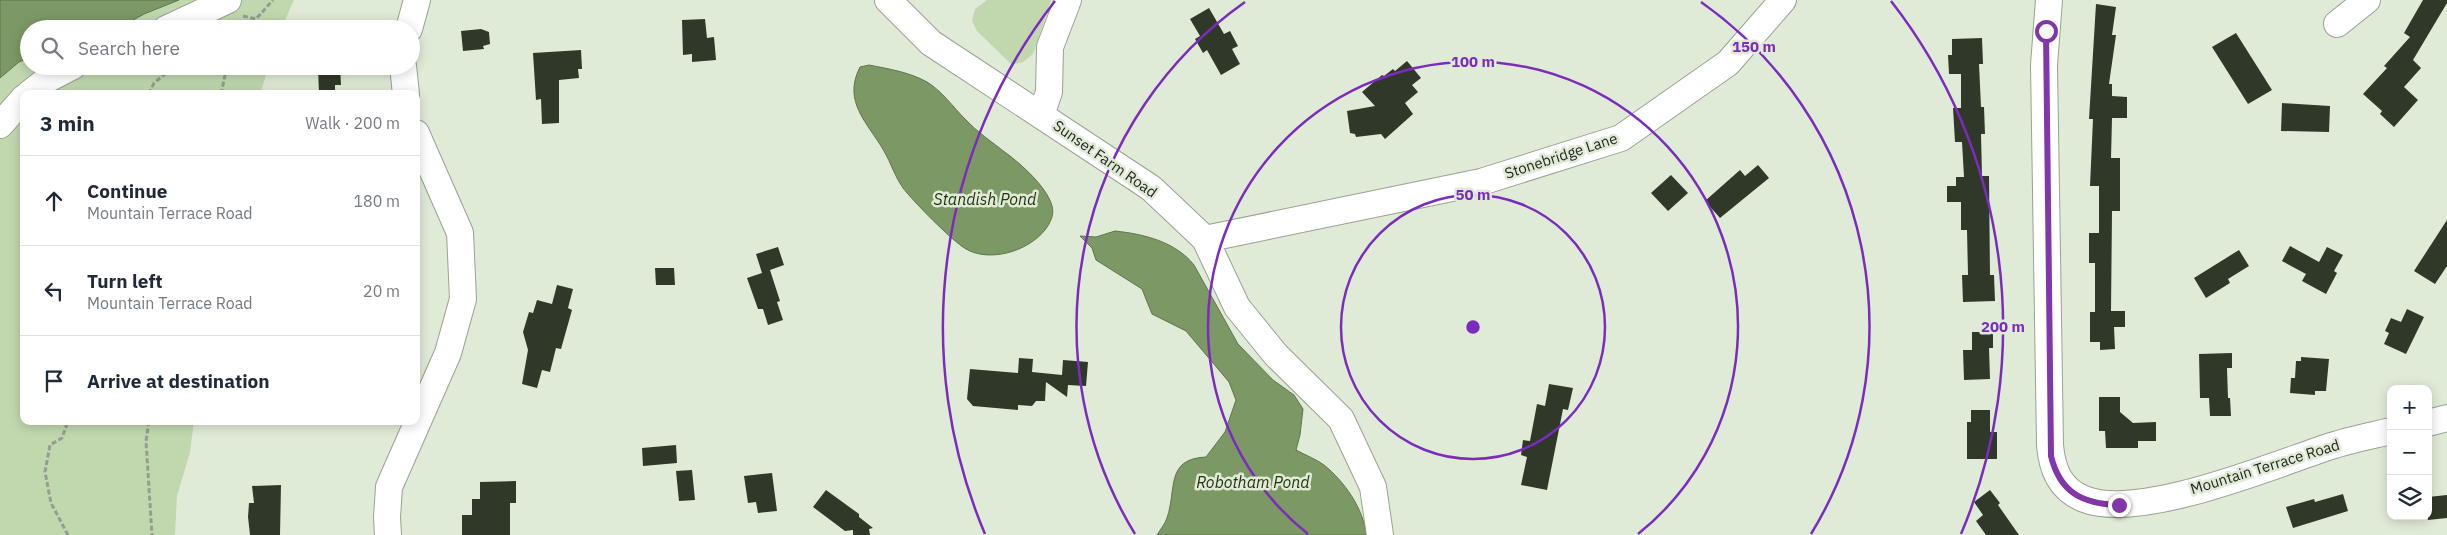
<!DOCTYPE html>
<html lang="en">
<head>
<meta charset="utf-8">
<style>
	body { margin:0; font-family:"IBM Plex Sans",sans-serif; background:#f6f6f7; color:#1f2937 }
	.controls { position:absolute; right:15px; bottom:15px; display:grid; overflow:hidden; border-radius:10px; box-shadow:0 2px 12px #0003 }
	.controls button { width:45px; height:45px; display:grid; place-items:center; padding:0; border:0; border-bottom:1px solid #e0e1e3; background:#fff; color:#1f2937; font:25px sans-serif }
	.stop { position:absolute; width:15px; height:15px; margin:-11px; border:4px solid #8137a9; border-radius:50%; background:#fff }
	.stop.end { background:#8137a9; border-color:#fff; box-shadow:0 1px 5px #0008 }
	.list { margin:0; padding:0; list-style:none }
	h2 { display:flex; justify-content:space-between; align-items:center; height:65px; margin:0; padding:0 20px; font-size:21px }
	h2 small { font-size:16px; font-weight:400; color:#747a83 }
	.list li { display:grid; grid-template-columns:32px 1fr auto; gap:15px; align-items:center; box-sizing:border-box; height:90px; padding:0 20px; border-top:1px solid #e0e1e3 }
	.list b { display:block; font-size:19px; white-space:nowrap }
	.list p { margin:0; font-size:16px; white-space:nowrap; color:#747a83 }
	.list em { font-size:16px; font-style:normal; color:#747a83 }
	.icon { flex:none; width:28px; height:28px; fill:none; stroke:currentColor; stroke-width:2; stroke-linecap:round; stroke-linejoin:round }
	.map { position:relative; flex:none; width:2447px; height:535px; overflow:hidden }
	.search { position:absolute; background:#fff; box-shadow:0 2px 12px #0003; left:20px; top:20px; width:400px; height:55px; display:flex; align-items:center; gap:12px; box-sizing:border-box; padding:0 18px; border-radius:28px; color:#747a83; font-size:19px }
	.panel { position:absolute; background:#fff; box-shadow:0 2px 12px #0003; left:20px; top:90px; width:400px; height:335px; border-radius:10px }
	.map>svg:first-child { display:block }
	.green { fill:#c1d8af }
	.water { fill:#7c9865; stroke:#60754f }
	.building { fill:#303829 }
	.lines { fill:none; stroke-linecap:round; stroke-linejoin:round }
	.minor-casing { stroke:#98a390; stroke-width:28 }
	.path { stroke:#959d8e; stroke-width:3; stroke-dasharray:5 2.5; stroke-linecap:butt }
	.minor { stroke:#fff; stroke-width:26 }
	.route { stroke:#8137a9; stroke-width:6 }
	.ring { fill:none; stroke:#7b2cbf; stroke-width:2.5 }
	.labels { text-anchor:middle; stroke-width:5; stroke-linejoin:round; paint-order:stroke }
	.street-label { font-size:15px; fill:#1e221b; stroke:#e0ebd7 }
	.water-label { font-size:16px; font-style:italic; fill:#22340e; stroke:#e0ebd7 }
	.centre { fill:#7b2cbf; stroke:#e0ebd7; stroke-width:2.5 }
	.ring-label { font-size:15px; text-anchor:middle; font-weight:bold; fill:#7b2cbf; stroke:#e0ebd7; stroke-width:5; stroke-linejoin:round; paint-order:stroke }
</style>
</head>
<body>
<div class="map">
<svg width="2447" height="535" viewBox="0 0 2447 535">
	<rect width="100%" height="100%" fill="#e0ebd7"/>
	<!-- green -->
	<g class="green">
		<polygon points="0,0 294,0 281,29 29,29 29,66 269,66 260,94 24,94 24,421 194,421 190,452 177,496 175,535 0,535"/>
		<polygon points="987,0 1051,0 1033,54 1023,62 1012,65 977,31 972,21 975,9"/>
	</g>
	<!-- water -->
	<g class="water">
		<polygon points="0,0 179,0 144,14 117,29 29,29 29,58 19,62 0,78"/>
		<path d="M869,65C889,69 909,72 927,82C942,91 953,107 965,119C977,132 992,142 1006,153C1021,164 1047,187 1052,206C1054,213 1052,218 1049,224C1035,249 992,264 966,249C952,241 913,201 903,188C895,177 891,163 884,151C868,123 842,102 860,67Z"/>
		<path d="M1115,231C1144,234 1176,242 1194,265L1238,344L1273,380L1294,395L1303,409L1300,435L1296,450C1305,455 1316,459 1324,465C1344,481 1364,509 1366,535H1157C1160,530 1165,524 1167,518C1177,489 1165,459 1206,457L1225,432L1236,400L1229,382L1186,331L1152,314L1142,289L1096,260L1092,248L1080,236L1096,237Z"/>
	</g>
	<!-- building -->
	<g class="building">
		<polygon points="2423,0 2447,0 2447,3 2413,60 2421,68 2404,87 2418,100 2394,127 2380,114 2382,111 2363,94 2387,68 2384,66 2410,37 2404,33"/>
		<polygon points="2096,4 2116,7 2112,35 2116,35 2109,84 2112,84 2112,96 2127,97 2127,118 2112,118 2111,158 2120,158 2120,211 2112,211 2111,311 2125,311 2125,327 2114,327 2115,349 2100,350 2100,342 2090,342 2090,312 2095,312 2095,263 2089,263 2089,233 2099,233 2099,186 2090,186 2093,119 2089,119"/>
		<polygon points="1209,8 1224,34 1230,31 1238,46 1232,49 1240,64 1221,75 1207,50 1203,53 1195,39 1200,36 1190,19"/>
		<polygon points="705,19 707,38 714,37 716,60 692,62 692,54 683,55 682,20"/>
		<polygon points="481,29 489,32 490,44 483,46 484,49 463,51 461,31"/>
		<polygon points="2236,33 2272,90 2248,104 2212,47"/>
		<polygon points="1982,38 1983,64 1979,64 1981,107 1984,107 1985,134 1981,134 1982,176 1989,176 1990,275 1994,275 1995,301 1963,302 1962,275 1968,275 1967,230 1961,230 1961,202 1947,202 1947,186 1956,186 1956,177 1964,177 1962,142 1955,142 1953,108 1961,108 1961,74 1949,74 1948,55 1952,55 1952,39"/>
		<polygon points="581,50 582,69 578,69 579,78 559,80 559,123 542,124 541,99 536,100 533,53"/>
		<polygon points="1407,61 1421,78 1412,85 1418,92 1405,103 1413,114 1385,139 1381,134 1356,137 1355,134 1350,133 1347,111 1375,106 1362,92 1382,75 1384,76 1393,69 1395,71"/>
		<polygon points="318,66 340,66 341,85 335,85 335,94 319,94"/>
		<polygon points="2282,103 2330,106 2329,132 2281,131"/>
		<polygon points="1758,165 1769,178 1720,218 1705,201 1740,170 1745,176"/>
		<polygon points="1671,175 1688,193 1668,211 1651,193"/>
		<polygon points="2447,220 2447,266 2435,284 2414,271"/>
		<polygon points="2290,246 2319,262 2327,247 2343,255 2334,271 2337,273 2326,294 2302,281 2306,274 2282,261"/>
		<polygon points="778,247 784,265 770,270 780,301 777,302 783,320 768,325 763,309 758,309 747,278 762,273 756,254"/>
		<polygon points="2239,250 2249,266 2228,279 2230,283 2206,298 2194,278"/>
		<polygon points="655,268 674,268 675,285 656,285"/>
		<polygon points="557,285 573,289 568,308 572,310 561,349 556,348 550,372 542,370 537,388 522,384 528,350 523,332 529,312 533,313 537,300 552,304"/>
		<polygon points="2407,309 2424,317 2406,354 2384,344 2389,333 2385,331 2391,318 2401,322"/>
		<polygon points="1972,332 1993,332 1993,348 1989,348 1990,379 1964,380 1963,350 1972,350"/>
		<polygon points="2232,353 2232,368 2227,368 2228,398 2230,398 2231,416 2210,416 2209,398 2200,398 2199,354"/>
		<polygon points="2301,357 2329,359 2326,391 2315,391 2315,395 2290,393 2291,378 2295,378 2296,361 2301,361"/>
		<polygon points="1019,358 1033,359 1032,372 1062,375 1063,360 1088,362 1086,386 1068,385 1067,397 1046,382 1045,401 1036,401 1032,406 1018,405 1018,410 973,406 967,399 970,369 1018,373"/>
		<polygon points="1549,384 1573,388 1568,410 1563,409 1547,490 1521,485 1527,457 1521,455 1523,440 1530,441 1537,404 1545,406"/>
		<polygon points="2099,397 2120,397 2120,412 2133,423 2156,422 2156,441 2138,441 2138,448 2106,448 2105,431 2099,431"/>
		<polygon points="1971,410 1990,410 1990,432 1997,432 1997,459 1967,459 1967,422 1971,422"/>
		<polygon points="676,445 677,463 643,466 642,448"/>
		<polygon points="692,470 695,500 679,501 676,471"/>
		<polygon points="772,473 777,511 758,513 756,502 748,503 744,476"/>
		<polygon points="516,481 516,503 510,503 510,535 462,535 462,515 472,515 472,499 480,499 480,482"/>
		<polygon points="281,485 280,535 250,535 248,517 249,503 254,503 252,486"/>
		<polygon points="826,490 859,514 859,517 873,528 869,529 870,535 853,535 853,530 845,531 813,507"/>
		<polygon points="1990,490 2000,503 1998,505 2019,535 1986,535 1976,521 1983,515 1974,502"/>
		<polygon points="2343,494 2348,511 2293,528 2286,507 2314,499 2315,502"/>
		<polygon points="2447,495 2447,518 2428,520 2428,497"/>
	</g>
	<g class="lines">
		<defs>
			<g id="minor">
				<polyline points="888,0 931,43 1151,188 1205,239 1237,307 1276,355 1341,419 1373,487 1380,535"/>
				<path d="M2049,0L2044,65L2050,445C2052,468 2059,489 2084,499C2139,521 2271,466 2328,447C2349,440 2370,436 2391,431"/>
				<polyline points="2337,24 2367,0"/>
				<polyline points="166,29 228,0"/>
				<polyline points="409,29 417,0"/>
				<polyline points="403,66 406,94"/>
				<polyline points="29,94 48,79 73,66"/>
				<polyline points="1041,115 1049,92 1050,47 1068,0"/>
				<polyline points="0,125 24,98"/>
				<polyline points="1205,239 1481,182 1621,138 1728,63 1783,0"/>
				<polyline points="2428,423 2447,418"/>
				<polyline points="388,535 387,517 389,487 448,353 463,299 460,233 416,133"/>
			</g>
		</defs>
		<!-- minor casing -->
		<use href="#minor" class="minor-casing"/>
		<!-- path -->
		<g class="path">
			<polyline points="243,16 256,19 273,0"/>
			<polyline points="233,29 234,20"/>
			<polyline points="149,94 154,83 175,66"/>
			<polyline points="221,94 227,66"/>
			<polyline points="24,321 22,329 24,329"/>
			<polyline points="149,421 146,441 152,535"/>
			<polyline points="68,535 51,503 45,472 50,445 62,438 68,421"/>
		</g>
		<!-- minor -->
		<use href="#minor" class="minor"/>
	</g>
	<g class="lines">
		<!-- route -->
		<path class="route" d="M2046,31L2051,456C2060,493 2083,504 2119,505"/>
	</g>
	<!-- distance rings -->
	<g class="ring">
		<circle cx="1473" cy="327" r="132"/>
		<path d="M1308 534A265 265 0 1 1 1638 534"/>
		<path d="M1135 534A397 397 0 0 1 1245 2M1701 2A397 397 0 0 1 1811 534"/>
		<path d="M985 534A530 530 0 0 1 1055 1M1891 1A530 530 0 0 1 1961 534"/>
	</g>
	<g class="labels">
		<!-- street labels -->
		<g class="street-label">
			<text transform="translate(1561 156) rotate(-18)" y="5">Stonebridge Lane</text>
			<text transform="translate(1105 159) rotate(35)" y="5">Sunset Farm Road</text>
			<text transform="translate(2265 467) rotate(-17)" y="5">Mountain Terrace Road</text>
		</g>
		<!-- water labels -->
		<g class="water-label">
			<text x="985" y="205">Standish Pond</text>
			<text x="1253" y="488">Robotham Pond</text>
		</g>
	</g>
	<circle cx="1473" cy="327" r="8" class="centre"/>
	<g class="ring-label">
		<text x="1754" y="52">150 m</text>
		<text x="1473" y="67">100 m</text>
		<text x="1473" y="200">50 m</text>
		<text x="2003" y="332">200 m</text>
	</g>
</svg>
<div class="controls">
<button>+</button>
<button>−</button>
<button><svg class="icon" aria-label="layers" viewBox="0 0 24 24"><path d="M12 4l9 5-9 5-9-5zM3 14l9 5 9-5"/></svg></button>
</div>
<div class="stop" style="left:2046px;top:31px"></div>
<div class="stop end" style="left:2119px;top:505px"></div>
<div class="search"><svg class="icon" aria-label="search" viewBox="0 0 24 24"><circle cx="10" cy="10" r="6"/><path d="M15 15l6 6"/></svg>Search here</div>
<section class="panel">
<h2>3 min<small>Walk · 200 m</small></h2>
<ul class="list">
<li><svg class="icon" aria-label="ahead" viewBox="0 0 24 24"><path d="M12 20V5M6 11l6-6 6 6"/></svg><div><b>Continue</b><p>Mountain Terrace Road</p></div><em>180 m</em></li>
<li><svg class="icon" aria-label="left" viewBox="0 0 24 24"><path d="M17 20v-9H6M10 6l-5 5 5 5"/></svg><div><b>Turn left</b><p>Mountain Terrace Road</p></div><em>20 m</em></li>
<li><svg class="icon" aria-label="arrive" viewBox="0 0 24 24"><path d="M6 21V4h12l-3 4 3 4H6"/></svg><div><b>Arrive at destination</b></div></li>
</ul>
</section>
</div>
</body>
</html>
